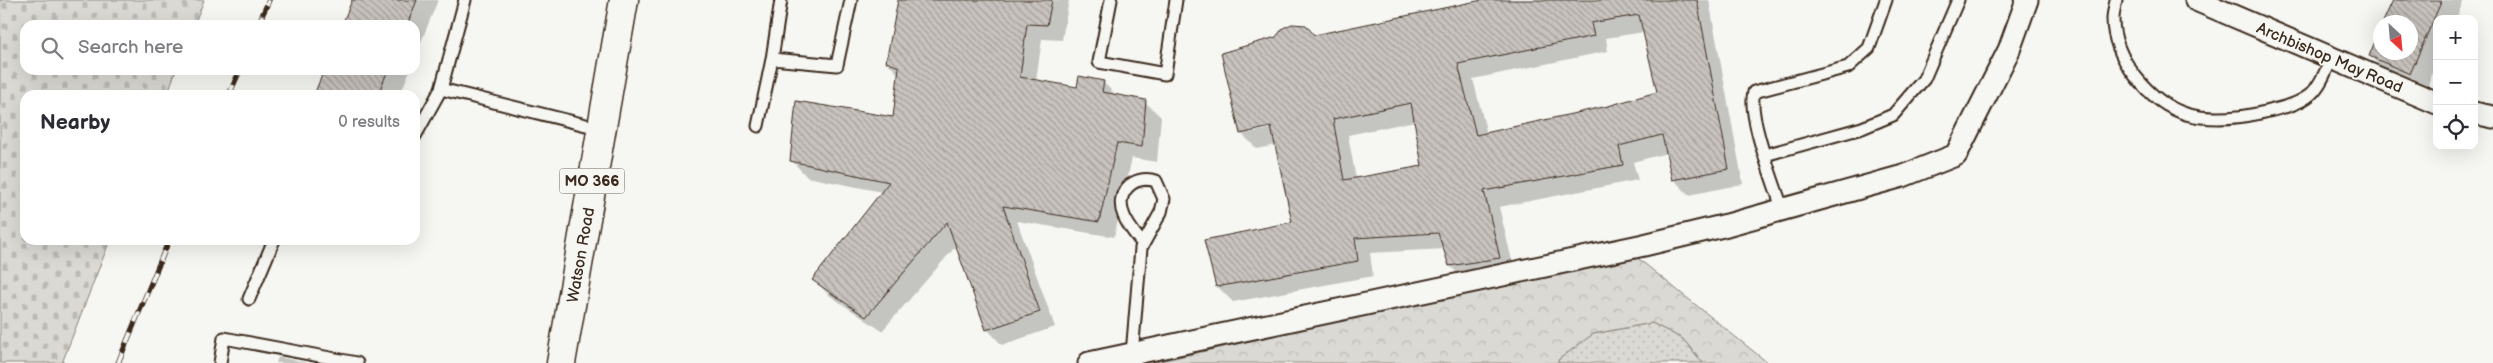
<!DOCTYPE html>
<html lang="en">
<head>
<meta charset="utf-8">
<style>
	body { margin:0; font-family:"Balsamiq Sans",sans-serif; background:#f2f2f3; color:#2b2b33 }
	.controls { position:absolute; right:15px; top:15px; display:grid; overflow:hidden; border-radius:10px; box-shadow:0 5px 20px #0002 }
	.controls button { width:45px; height:45px; display:grid; place-items:center; padding:0; border:0; border-bottom:1px solid #e1e1e2; background:#fff; color:#2b2b33; font:25px sans-serif }
	.compass { position:absolute; left:2373px; top:15px; width:45px; height:45px; border-radius:50%; background:#fff; box-shadow:0 5px 20px #0002; rotate:154deg }
	.list { margin:0; padding:0; list-style:none }
	h2 { display:flex; justify-content:space-between; align-items:center; height:65px; margin:0; padding:0 20px; font-size:21px }
	h2 small { font-size:16px; font-weight:400; color:#7c7c81 }
	.icon { flex:none; width:28px; height:28px; fill:none; stroke:currentColor; stroke-width:2; stroke-linecap:round; stroke-linejoin:round }
	.map { position:relative; flex:none; width:2493px; height:363px; overflow:hidden }
	.search { position:absolute; background:#fff; box-shadow:0 5px 20px #0002; left:20px; top:20px; width:400px; height:55px; display:flex; align-items:center; gap:12px; box-sizing:border-box; padding:0 18px; border-radius:15px; color:#7c7c81; font-size:19px }
	.panel { position:absolute; background:#fff; box-shadow:0 5px 20px #0002; left:20px; top:90px; width:400px; height:155px; border-radius:15px }
	.map>svg:first-child { display:block }
	.grass { fill:url(#grass-dots); stroke:#8a8278 }
	.forest { fill:url(#forest-crowns); stroke:#8a8278 }
	.cemetery { fill:url(#cemetery-stones); stroke:#8a8278 }
	.shadow { fill:#0003; fill-rule:evenodd }
	.building { fill:url(#building-back-hatch); stroke:#3b2a1e; fill-rule:evenodd }
	.lines { fill:none; stroke-linecap:round; stroke-linejoin:round }
	.service-casing { stroke:#3b2a1e; stroke-width:15 }
	.minor-casing { stroke:#3b2a1e; stroke-width:25 }
	.primary-casing { stroke:#3b2a1e; stroke-width:31 }
	.service { stroke:#f6f6f2; stroke-width:11 }
	.minor { stroke:#f6f6f2; stroke-width:21 }
	.primary { stroke:#f6f6f2; stroke-width:28 }
	.rail-casing { stroke:#3b2a1e; stroke-width:5.5 }
	.rail { stroke:#f6f6f2; stroke-width:4; stroke-dasharray:11; stroke-linecap:butt }
	.labels { text-anchor:middle; stroke-width:4; stroke-linejoin:round; paint-order:stroke }
	.shield { fill:#f6f6f2; stroke:#73675e; stroke-width:1 }
	.shield-label { font-size:15px; font-weight:bold; fill:#3b2a1e }
	.street-label { font-size:16px; fill:#3b2a1e; stroke:#f6f6f2 }
</style>
</head>
<body>
<div class="map">
<svg width="2493" height="363" viewBox="0 0 2493 363">
	<defs>
		<pattern id="grass-dots" width="8" height="8" patternUnits="userSpaceOnUse" patternTransform="scale(1.25)"><rect width="8" height="8" fill="#dad9d3"/><path d="M2 2h.1M6 6h.1" fill="none" stroke="#bcbab5" stroke-width="1.8" stroke-linecap="round"/></pattern>
		<pattern id="forest-crowns" width="20" height="18" patternUnits="userSpaceOnUse" patternTransform="scale(1.25)"><rect width="20" height="18" fill="#dad9d3"/><path d="M2 6a3 3 0 1 1 6 0M12 15a3 3 0 1 1 6 0" fill="none" stroke="#bcbab5"/></pattern>
		<pattern id="cemetery-stones" width="16" height="16" patternUnits="userSpaceOnUse" patternTransform="scale(1.25)"><rect width="16" height="16" fill="#dad9d3"/><path d="M2 7V4a2 2 0 0 1 4 0v3zM10 15v-3a2 2 0 0 1 4 0v3z" fill="#bcbab5"/></pattern>
		<pattern id="building-back-hatch" width="6" height="6" patternUnits="userSpaceOnUse" patternTransform="scale(1.25)"><rect width="6" height="6" fill="#c8c3be"/><path d="M-1 5l2 2M0 0l6 6M5-1l2 2" fill="none" stroke="#a49f9a"/></pattern>
	</defs>
	<rect width="100%" height="100%" fill="#f6f6f2"/>
	<filter id="ink" filterUnits="userSpaceOnUse"><feTurbulence type="fractalNoise" baseFrequency=".02" numOctaves="2"/><feDisplacementMap in="SourceGraphic" scale="10" xChannelSelector="R" yChannelSelector="G"/><feConvolveMatrix kernelMatrix="1 2 1 2 8 2 1 2 1" color-interpolation-filters="sRGB"/></filter>
	<g filter="url(#ink)">
		<!-- grass -->
		<polygon class="grass" points="1652,323 1683,339 1703,363 1559,363 1558,360 1593,334"/>
		<!-- forest -->
		<polygon class="forest" points="1635,256 1768,363 1703,363 1683,339 1652,323 1593,334 1558,360 1559,363 1151,363"/>
		<!-- cemetery -->
		<polygon class="cemetery" points="0,0 204,0 194,25 25,25 25,70 176,70 167,95 25,95 25,240 110,240 62,363 0,363"/>
		<!-- shadow -->
		<g class="shadow">
			<polygon points="354,0 438,0 415,57 415,25 343,25"/>
			<polygon points="899,0 1069,0 1062,40 1042,39 1036,81 1078,88 1103,82 1117,96 1145,102 1161,117 1157,162 1132,158 1114,237 1017,221 1055,327 1002,345 987,329 957,245 882,331 829,295 814,280 882,192 807,177 792,161 894,118 899,75 887,62"/>
			<path d="M1489,0H1709L1743,184L1689,195L1673,179L1667,153L1633,162L1638,180L1499,207L1515,273L1466,281L1450,266L1445,249L1370,253L1373,276L1233,302L1217,286L1293,223L1276,145L1257,149L1241,133L1277,38L1306,26L1316,36ZM1644,32L1658,93L1609,108L1487,134L1473,79L1608,51L1606,38ZM1415,121L1424,167L1356,179L1348,135ZM1277,125V127L1250,133V130Z"/>
			<polygon points="2394,0 2464,0 2456,19 2437,19 2437,63 2426,89 2386,72 2370,56 2380,32 2380,52 2410,52 2410,22 2385,22"/>
			<polygon points="325,70 410,70 400,95 315,95"/>
			<polygon points="278,357 308,363 276,363"/>
		</g>
		<!-- building -->
		<g class="building">
			<polygon points="352,0 417,0 407,25 342,25"/>
			<polygon points="898,0 1052,0 1047,25 1027,24 1020,77 1077,87 1079,76 1104,81 1102,92 1146,100 1142,147 1117,143 1099,222 1003,206 1040,312 986,330 947,222 866,317 812,280 889,182 790,161 796,101 893,117 899,67 886,62"/>
			<path d="M1482,0H1697L1729,169L1672,180L1662,135L1619,146L1623,165L1484,191L1500,258L1449,266L1438,233L1355,238L1358,261L1216,287L1204,240L1292,222L1271,127L1240,134L1221,53L1276,37L1283,28L1292,24L1306,25L1314,35ZM1639,15L1657,92L1608,106L1476,135L1458,64L1594,36L1591,23ZM1411,103L1422,166L1344,180L1333,119Z"/>
			<polygon points="2393,0 2442,0 2410,74 2369,56 2380,29 2380,52 2410,52 2410,22 2383,22"/>
			<polygon points="324,70 388,70 378,95 314,95"/>
		</g>
		<g class="lines">
			<defs>
				<g id="service">
					<polyline points="465,0 441,89 602,129"/>
					<polyline points="1111,0 1099,62 1165,74 1176,0"/>
					<path d="M2116,0C2115,6 2113,13 2113,19C2113,58 2149,102 2186,114C2211,121 2240,118 2265,112C2281,108 2298,105 2311,94C2321,85 2326,70 2332,58"/>
					<polyline points="772,59 837,65 851,0"/>
					<polyline points="758,126 772,59 781,0"/>
					<polyline points="415,136 441,89"/>
					<polyline points="1765,155 1862,128 1893,115 1924,79 1958,0"/>
					<path d="M1782,208C1774,182 1747,116 1754,92L1848,67L1869,48L1886,0"/>
					<polyline points="249,299 274,240"/>
					<path d="M1132,354L1141,248L1161,212L1164,199L1156,181C1133,174 1114,193 1124,216C1128,226 1135,234 1142,243"/>
					<polyline points="220,363 224,338 357,363"/>
				</g>
				<g id="minor">
					<polyline points="2196,0 2437,103"/>
					<polyline points="2474,113 2493,117"/>
					<polyline points="1089,363 1644,245 1727,225 1903,176 1956,155 2009,50 2027,0"/>
				</g>
				<polyline id="primary" points="561,363 624,0"/>
			</defs>
			<!-- service casing -->
			<use href="#service" class="service-casing"/>
			<!-- minor casing -->
			<use href="#minor" class="minor-casing"/>
			<!-- primary casing -->
			<use href="#primary" class="primary-casing"/>
			<!-- service -->
			<use href="#service" class="service"/>
			<!-- minor -->
			<use href="#minor" class="minor"/>
			<!-- primary -->
			<use href="#primary" class="primary"/>
			<defs>
				<g id="rail">
					<polyline points="258,25 269,0"/>
					<polyline points="229,95 240,70"/>
					<polyline points="118,363 169,240"/>
				</g>
			</defs>
			<!-- rail casing -->
			<use href="#rail" class="rail-casing"/>
			<!-- rail -->
			<use href="#rail" class="rail"/>
		</g>
	</g>
	<g class="labels">
		<!-- shield labels -->
		<rect class="shield" x="559.5" y="168.5" width="65" height="25" rx="4"/>
		<g class="shield-label">
			<text x="592" y="186">MO 366</text>
		</g>
		<!-- street labels -->
		<g class="street-label">
			<text transform="translate(2330 57) rotate(23)" y="6">Archbishop May Road</text>
			<text transform="translate(580 255) rotate(-80)" y="6">Watson Road</text>
		</g>
	</g>
</svg>
<div class="controls">
<button>+</button>
<button>−</button>
<button><svg class="icon" aria-label="locate" viewBox="0 0 24 24"><circle cx="12" cy="12" r="6"/><path d="M12 2v4M12 18v4M2 12h4M18 12h4"/></svg></button>
</div>
<svg class="compass" viewBox="-18 -18 36 36"><path d="M0-13l5 13h-10z" fill="#e53935"/><path d="M0 13l5-13h-10z" fill="#7c7c81"/></svg>
<div class="search"><svg class="icon" aria-label="search" viewBox="0 0 24 24"><circle cx="10" cy="10" r="6"/><path d="M15 15l6 6"/></svg>Search here</div>
<section class="panel">
<h2>Nearby<small>0 results</small></h2>
<ul class="list">
</ul>
</section>
</div>
</body>
</html>
